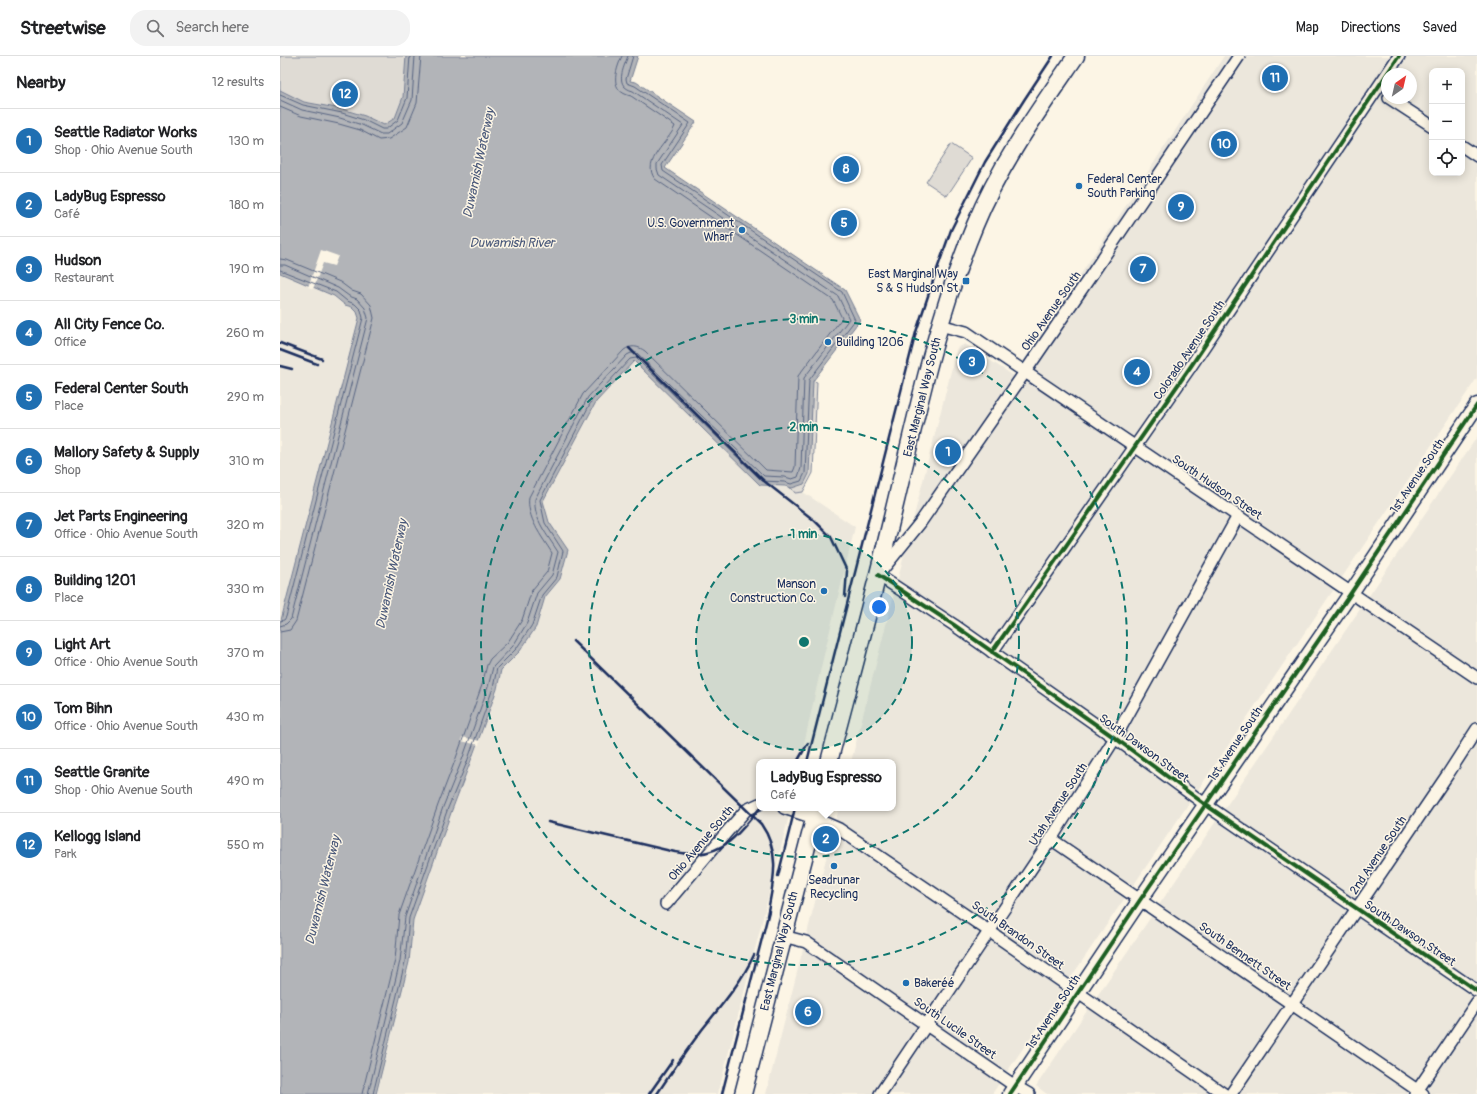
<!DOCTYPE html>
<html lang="en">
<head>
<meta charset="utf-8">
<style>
	body { margin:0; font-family:Pangolin,sans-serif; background:#f2f2f2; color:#202124 }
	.controls { position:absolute; right:12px; top:12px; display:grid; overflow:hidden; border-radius:8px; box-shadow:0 2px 10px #0003 }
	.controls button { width:36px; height:36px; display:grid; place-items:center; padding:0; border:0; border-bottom:1px solid #e0e0e0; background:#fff; color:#202124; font:20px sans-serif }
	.compass { position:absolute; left:1101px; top:12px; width:36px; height:36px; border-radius:50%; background:#fff; box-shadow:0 2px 10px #0003; rotate:34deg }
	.you { position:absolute; left:599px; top:551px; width:14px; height:14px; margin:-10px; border:3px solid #fff; border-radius:50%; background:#1a73e8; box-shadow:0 0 0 6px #1a73e833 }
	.badge { display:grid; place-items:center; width:26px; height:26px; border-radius:50%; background:#1f6fb2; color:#fff; font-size:13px; font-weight:700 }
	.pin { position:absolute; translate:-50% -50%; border:2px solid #fff; box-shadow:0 1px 4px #0006 }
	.popup { position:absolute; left:476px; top:703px; width:140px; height:52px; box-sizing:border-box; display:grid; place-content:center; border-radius:8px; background:#fff; filter:drop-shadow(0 1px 3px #0005); font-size:13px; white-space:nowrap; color:#757577 }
	.popup b { font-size:15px; color:#202124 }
	.popup::after { content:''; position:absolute; left:50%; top:100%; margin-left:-8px; border:8px solid transparent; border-top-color:#fff }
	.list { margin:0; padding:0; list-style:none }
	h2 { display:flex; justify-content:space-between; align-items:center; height:52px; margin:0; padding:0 16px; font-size:17px }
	h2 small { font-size:13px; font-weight:400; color:#757577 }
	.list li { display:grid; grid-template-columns:26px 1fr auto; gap:12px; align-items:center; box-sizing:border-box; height:64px; padding:0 16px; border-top:1px solid #e0e0e0 }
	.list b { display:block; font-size:15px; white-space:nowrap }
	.list p { margin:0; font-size:13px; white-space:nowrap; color:#757577 }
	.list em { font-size:13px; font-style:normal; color:#757577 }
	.icon { flex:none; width:22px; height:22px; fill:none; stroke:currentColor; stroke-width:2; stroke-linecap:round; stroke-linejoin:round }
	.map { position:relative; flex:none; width:1197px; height:1038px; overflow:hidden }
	header { display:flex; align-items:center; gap:24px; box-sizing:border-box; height:56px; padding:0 20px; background:#fff; border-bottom:1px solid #e0e0e0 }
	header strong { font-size:19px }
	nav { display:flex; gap:22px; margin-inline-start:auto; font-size:14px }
	.search { width:280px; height:36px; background:#f2f2f2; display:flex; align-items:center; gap:10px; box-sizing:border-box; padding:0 14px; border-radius:16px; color:#757577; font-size:15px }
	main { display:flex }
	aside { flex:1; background:#fff }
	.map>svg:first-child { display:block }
	.built { fill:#ece7dc; fill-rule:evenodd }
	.green { fill:#dfdbd4; stroke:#7d8599 }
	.water { fill:#b2b4b8; stroke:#767f94 }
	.pier { fill:#fcf5e5 }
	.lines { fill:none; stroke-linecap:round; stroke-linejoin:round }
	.shore { stroke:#576482; stroke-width:1 }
	.minor-casing { stroke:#1b2f5e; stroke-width:14 }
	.major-casing { stroke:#1b2f5e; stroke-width:17 }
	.highway-casing { stroke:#1b2f5e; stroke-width:19 }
	.minor { stroke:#fcf5e5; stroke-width:11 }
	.major { stroke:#fcf5e5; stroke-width:14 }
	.highway { stroke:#fcf5e5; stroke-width:16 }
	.rail { stroke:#1b2f5e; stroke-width:2.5 }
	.cycleway-casing { stroke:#fcf5e5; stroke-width:6 }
	.cycleway { stroke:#1b5e20; stroke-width:4 }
	.ring { fill:none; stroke:#0f766e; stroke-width:2; stroke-dasharray:7 5 }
	.poi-dot { fill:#1f6fb2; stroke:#fcf5e5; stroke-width:1.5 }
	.labels { text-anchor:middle; stroke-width:3; stroke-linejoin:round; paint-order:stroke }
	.poi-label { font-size:12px; fill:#1b2f5e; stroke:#fcf5e5; text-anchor:start }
	.street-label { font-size:12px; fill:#1b2f5e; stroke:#fcf5e5 }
	.water-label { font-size:13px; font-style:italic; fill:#485779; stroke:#fcf5e5 }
	.centre { fill:#0f766e; stroke:#fcf5e5; stroke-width:2 }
	.ring-label { font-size:12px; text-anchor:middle; font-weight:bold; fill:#0f766e; stroke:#fcf5e5; stroke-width:3; stroke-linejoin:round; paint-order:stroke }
</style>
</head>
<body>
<header>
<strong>Streetwise</strong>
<div class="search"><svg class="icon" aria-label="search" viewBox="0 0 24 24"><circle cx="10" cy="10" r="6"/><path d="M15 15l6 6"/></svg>Search here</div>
<nav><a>Map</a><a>Directions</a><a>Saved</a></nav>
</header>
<main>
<aside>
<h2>Nearby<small>12 results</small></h2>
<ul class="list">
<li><span class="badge">1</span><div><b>Seattle Radiator Works</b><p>Shop · Ohio Avenue South</p></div><em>130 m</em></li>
<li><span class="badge">2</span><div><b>LadyBug Espresso</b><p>Café</p></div><em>180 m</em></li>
<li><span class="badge">3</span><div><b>Hudson</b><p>Restaurant</p></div><em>190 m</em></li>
<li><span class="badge">4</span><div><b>All City Fence Co.</b><p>Office</p></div><em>260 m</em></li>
<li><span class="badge">5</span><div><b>Federal Center South</b><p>Place</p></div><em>290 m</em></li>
<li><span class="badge">6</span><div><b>Mallory Safety &amp; Supply</b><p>Shop</p></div><em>310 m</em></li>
<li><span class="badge">7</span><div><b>Jet Parts Engineering</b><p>Office · Ohio Avenue South</p></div><em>320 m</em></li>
<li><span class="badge">8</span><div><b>Building 1201</b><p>Place</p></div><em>330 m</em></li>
<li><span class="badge">9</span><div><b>Light Art</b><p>Office · Ohio Avenue South</p></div><em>370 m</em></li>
<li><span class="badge">10</span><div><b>Tom Bihn</b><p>Office · Ohio Avenue South</p></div><em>430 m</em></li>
<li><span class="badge">11</span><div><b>Seattle Granite</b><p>Shop · Ohio Avenue South</p></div><em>490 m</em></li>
<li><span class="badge">12</span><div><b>Kellogg Island</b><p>Park</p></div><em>550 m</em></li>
</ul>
</aside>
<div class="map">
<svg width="1197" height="1038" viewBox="0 0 1197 1038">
	<rect width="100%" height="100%" fill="#fcf5e5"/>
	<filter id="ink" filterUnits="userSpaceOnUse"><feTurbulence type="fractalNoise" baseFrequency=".025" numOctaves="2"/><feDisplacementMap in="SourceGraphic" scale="8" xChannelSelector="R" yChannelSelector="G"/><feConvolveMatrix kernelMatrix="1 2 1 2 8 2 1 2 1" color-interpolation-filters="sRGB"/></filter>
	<g filter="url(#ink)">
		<!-- built -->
		<g class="built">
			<path d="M944,0H1197V322L712,1038H486L559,752H613V706H571L677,292L685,288L734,320ZM1152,15H1182V117H1152ZM1107,18H1131V42H1107Z"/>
			<polygon points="0,217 54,240 65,249 72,251 77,256 79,262 0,568"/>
			<polygon points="317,278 524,428 523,436 575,471 542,607 520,706 479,706 479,752 511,752 438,1038 96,1038 129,906 133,864 172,754 190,707 217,633 221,614 240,595 256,571 265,541 280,523 288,494 269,466 263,445 244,440 315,346 336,323"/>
			<polygon points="1197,381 1197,1038 767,1038 756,1030"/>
		</g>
		<!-- green -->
		<g class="green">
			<polygon points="0,0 145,0 120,90 0,56"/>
			<polygon points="671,88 692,102 667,140 646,126"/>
			<polygon points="523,322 537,326 533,417 523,436 515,437 512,433 510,432"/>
		</g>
		<!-- water -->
		<polygon class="water" points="126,0 358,0 350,25 356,26 416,66 385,112 565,234 580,264 533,325 529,418 524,428 512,432 505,430 480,429 354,305 316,346 263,445 269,466 288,494 280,523 265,541 256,571 240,595 221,614 217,633 190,707 172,754 133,864 129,906 96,1038 0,1038 0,568 79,262 77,256 72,251 65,249 54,240 0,217 0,34 24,46 62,53 85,60 104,69 115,62 123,41"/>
		<!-- pier -->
		<g class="pier">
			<polygon points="41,194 58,200 54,210 43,207 33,233 28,231"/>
			<polygon points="182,681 200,685 199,689 181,685"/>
		</g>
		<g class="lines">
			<!-- shore -->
			<g class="shore">
				<polyline points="0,39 23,49 62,57 84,64 102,73 106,73 118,64 127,42 130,0"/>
				<polyline points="0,44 22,54 60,62 82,69 101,78 107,78 122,67 132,44 135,0"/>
				<polyline points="0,51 21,60 59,68 80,74 99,84 109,83 127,71 137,47 141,0"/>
				<polyline points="0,203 7,204 60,226 72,235 81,238 91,249 94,262 16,565 10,574 0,576"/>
				<polyline points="0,209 5,209 58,232 69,240 77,243 85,252 88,262 11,563 6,568 0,570"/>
				<polyline points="0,214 56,236 67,245 75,248 81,254 83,262 6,561 4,564 0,565"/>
				<path d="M82,1038L115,904L119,859L158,749L176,702L202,629L207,609L210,603L228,586L242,564L252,534L267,516L272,497C262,481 246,461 249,441L303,338L344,294C351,289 358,290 365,295L486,414L513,416L515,411L518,320L562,262L553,244L375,123C361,105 389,86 395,70L351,40C329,35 335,16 342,0"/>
				<path d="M88,1038L120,905L125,861L163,751L182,704L208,631L213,611L233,590L247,567L257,537L272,519L278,496C268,480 253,463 255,443L308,341L347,299L351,297H357L484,420L505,421L512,423L518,421L521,412L524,322L569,263L558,240L379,119L377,113V108L403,69L353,35C334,30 343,13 348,0"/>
				<polyline points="93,1038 125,906 129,862 168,752 187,706 213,632 217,612 236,593 252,569 262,539 277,521 283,495 265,467 260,444 312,344 350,303 356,302 482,425 505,426 511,428 521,425 525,417 529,324 575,264 562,236 383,115 382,109 410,67 355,30 347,27 346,23 353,0"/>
			</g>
			<defs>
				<g id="minor">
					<polyline points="959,0 810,221 745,316 640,467 598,519 674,569 835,682 926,749 1197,935"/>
					<polyline points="1109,42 1152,70"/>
					<polyline points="1182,90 1197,100"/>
					<polyline points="660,269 686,276 1197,622"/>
					<polyline points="712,596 911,310 1119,0"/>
					<polyline points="504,752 534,762 559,773 709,875 944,1038"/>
					<polyline points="771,783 1143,1038"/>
					<polyline points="386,848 446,777 466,754 479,748"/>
					<polyline points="503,880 526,886 735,1030 749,1038"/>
					<polyline points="600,1038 771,783 835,682 958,460"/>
					<polyline points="951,1038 1168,718 1197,673"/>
					<polyline points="1135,1038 1197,946"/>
				</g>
				<polyline id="major" points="730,1038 860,844 1071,537 1197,349"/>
				<g id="highway">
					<path d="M549,706C571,622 594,538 614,453C637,357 657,260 695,169C720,108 759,54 796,0"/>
					<polyline points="463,1038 537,752"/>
				</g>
			</defs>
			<!-- minor casing -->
			<use href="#minor" class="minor-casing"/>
			<!-- major casing -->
			<use href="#major" class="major-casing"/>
			<!-- highway casing -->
			<use href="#highway" class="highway-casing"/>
			<!-- minor -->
			<use href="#minor" class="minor"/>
			<!-- major -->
			<use href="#major" class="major"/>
			<!-- highway -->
			<use href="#highway" class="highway"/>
			<!-- rail -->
			<g class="rail">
				<polyline points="0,287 42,303"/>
				<polyline points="349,292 484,425 535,465 551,481 567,515 565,541"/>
				<polyline points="0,294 37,308"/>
				<polyline points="0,310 12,313"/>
				<path d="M293,585L481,768C502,798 493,827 487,860"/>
				<polyline points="517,706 528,687"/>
				<polyline points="527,706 636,276 655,219 671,174 705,106 744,44 773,0"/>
				<path d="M268,766L395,796C402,797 410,799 417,798C449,795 461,774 480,752"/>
				<polyline points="498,820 515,752"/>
				<polyline points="369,1038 393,1004"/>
				<path d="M377,1038C391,1017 406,995 421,975C440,951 461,927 474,899"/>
				<polyline points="442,1038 489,855"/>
			</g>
			<defs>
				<g id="cycleway">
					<polyline points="598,519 674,569 835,682 926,749 1197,935"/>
					<polyline points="712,596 911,310 1119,0"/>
					<polyline points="730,1038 860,844 1071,537 1197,349"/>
				</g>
			</defs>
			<!-- cycleway casing -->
			<use href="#cycleway" class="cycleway-casing"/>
			<!-- cycleway -->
			<use href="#cycleway" class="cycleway"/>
		</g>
	</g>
	<!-- distance rings -->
	<circle cx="524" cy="586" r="108" fill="#0f766e" fill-opacity=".12"/>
	<g class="ring">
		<circle cx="524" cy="586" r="108"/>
		<circle cx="524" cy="586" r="215"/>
		<circle cx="524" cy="586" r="323"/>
	</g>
	<!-- markers -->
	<g class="poi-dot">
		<circle cx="799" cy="130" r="4"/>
		<circle cx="462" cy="174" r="4"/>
		<rect x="682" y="221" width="8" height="8" rx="2"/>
		<circle cx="548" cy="286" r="4"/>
		<circle cx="544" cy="535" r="4"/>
		<circle cx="554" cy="810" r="4"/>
		<circle cx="626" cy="927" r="4"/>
	</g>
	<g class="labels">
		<!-- poi labels -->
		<g class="poi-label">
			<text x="807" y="127">Federal Center<tspan x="807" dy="14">South Parking</tspan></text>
			<text x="454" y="171" text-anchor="end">U.S. Government<tspan x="454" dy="14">Wharf</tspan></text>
			<text x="678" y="222" text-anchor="end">East Marginal Way<tspan x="678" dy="14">S &amp; S Hudson St</tspan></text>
			<text x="556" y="290">Building 1206</text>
			<text x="536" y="532" text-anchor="end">Manson<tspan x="536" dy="14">Construction Co.</tspan></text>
			<text x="554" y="828" text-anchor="middle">Seadrunar<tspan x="554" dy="14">Recycling</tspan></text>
			<text x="634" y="931">Bakeréé</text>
		</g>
		<!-- street labels -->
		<g class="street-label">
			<text transform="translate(771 255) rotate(-55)" y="4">Ohio Avenue South</text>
			<text transform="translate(909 294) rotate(-56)" y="4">Colorado Avenue South</text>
			<text transform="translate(642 341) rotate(-76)" y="4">East Marginal Way South</text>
			<text transform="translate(1137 420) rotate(-56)" y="4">1st Avenue South</text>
			<text transform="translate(937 431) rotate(34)" y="4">South Hudson Street</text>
			<text transform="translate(955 688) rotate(-56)" y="4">1st Avenue South</text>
			<text transform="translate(864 692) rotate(36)" y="4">South Dawson Street</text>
			<text transform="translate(778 748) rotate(-57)" y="4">Utah Avenue South</text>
			<text transform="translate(421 787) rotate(-50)" y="4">Ohio Avenue South</text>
			<text transform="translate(1098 799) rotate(-56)" y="4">2nd Avenue South</text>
			<text transform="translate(1130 877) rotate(34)" y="4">South Dawson Street</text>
			<text transform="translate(738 879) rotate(35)" y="4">South Brandon Street</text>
			<text transform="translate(499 895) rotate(-76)" y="4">East Marginal Way South</text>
			<text transform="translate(965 900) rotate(35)" y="4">South Bennett Street</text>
			<text transform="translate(773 956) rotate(-56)" y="4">1st Avenue South</text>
			<text transform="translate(675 972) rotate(35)" y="4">South Lucile Street</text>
		</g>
		<!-- water labels -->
		<g class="water-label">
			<text transform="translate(198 107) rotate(-78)" y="5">Duwamish Waterway</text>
			<text x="232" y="191">Duwamish River</text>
			<text transform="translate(111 518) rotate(-78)" y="5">Duwamish Waterway</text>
			<text transform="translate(42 834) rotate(-76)" y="5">Duwamish Waterway</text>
		</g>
	</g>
	<circle cx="524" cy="586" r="6" class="centre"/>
	<g class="ring-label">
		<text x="524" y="267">3 min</text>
		<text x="524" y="375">2 min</text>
		<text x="524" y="482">1 min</text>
	</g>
</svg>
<div class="controls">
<button>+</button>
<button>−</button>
<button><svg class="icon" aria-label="locate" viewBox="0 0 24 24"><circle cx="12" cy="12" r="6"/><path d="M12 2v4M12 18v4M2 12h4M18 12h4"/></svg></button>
</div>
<svg class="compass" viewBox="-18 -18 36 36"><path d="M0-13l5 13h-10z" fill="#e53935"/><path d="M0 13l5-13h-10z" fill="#757577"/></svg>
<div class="you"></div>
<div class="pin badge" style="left:668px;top:396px">1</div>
<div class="pin badge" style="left:546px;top:783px">2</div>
<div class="popup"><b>LadyBug Espresso</b>Café</div>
<div class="pin badge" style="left:692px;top:306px">3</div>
<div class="pin badge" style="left:857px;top:316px">4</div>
<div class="pin badge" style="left:564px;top:167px">5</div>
<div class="pin badge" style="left:528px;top:956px">6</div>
<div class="pin badge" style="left:863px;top:213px">7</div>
<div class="pin badge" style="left:566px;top:113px">8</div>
<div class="pin badge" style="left:901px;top:151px">9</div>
<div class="pin badge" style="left:944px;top:88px">10</div>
<div class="pin badge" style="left:995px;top:22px">11</div>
<div class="pin badge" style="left:65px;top:38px">12</div>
</div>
</main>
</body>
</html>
